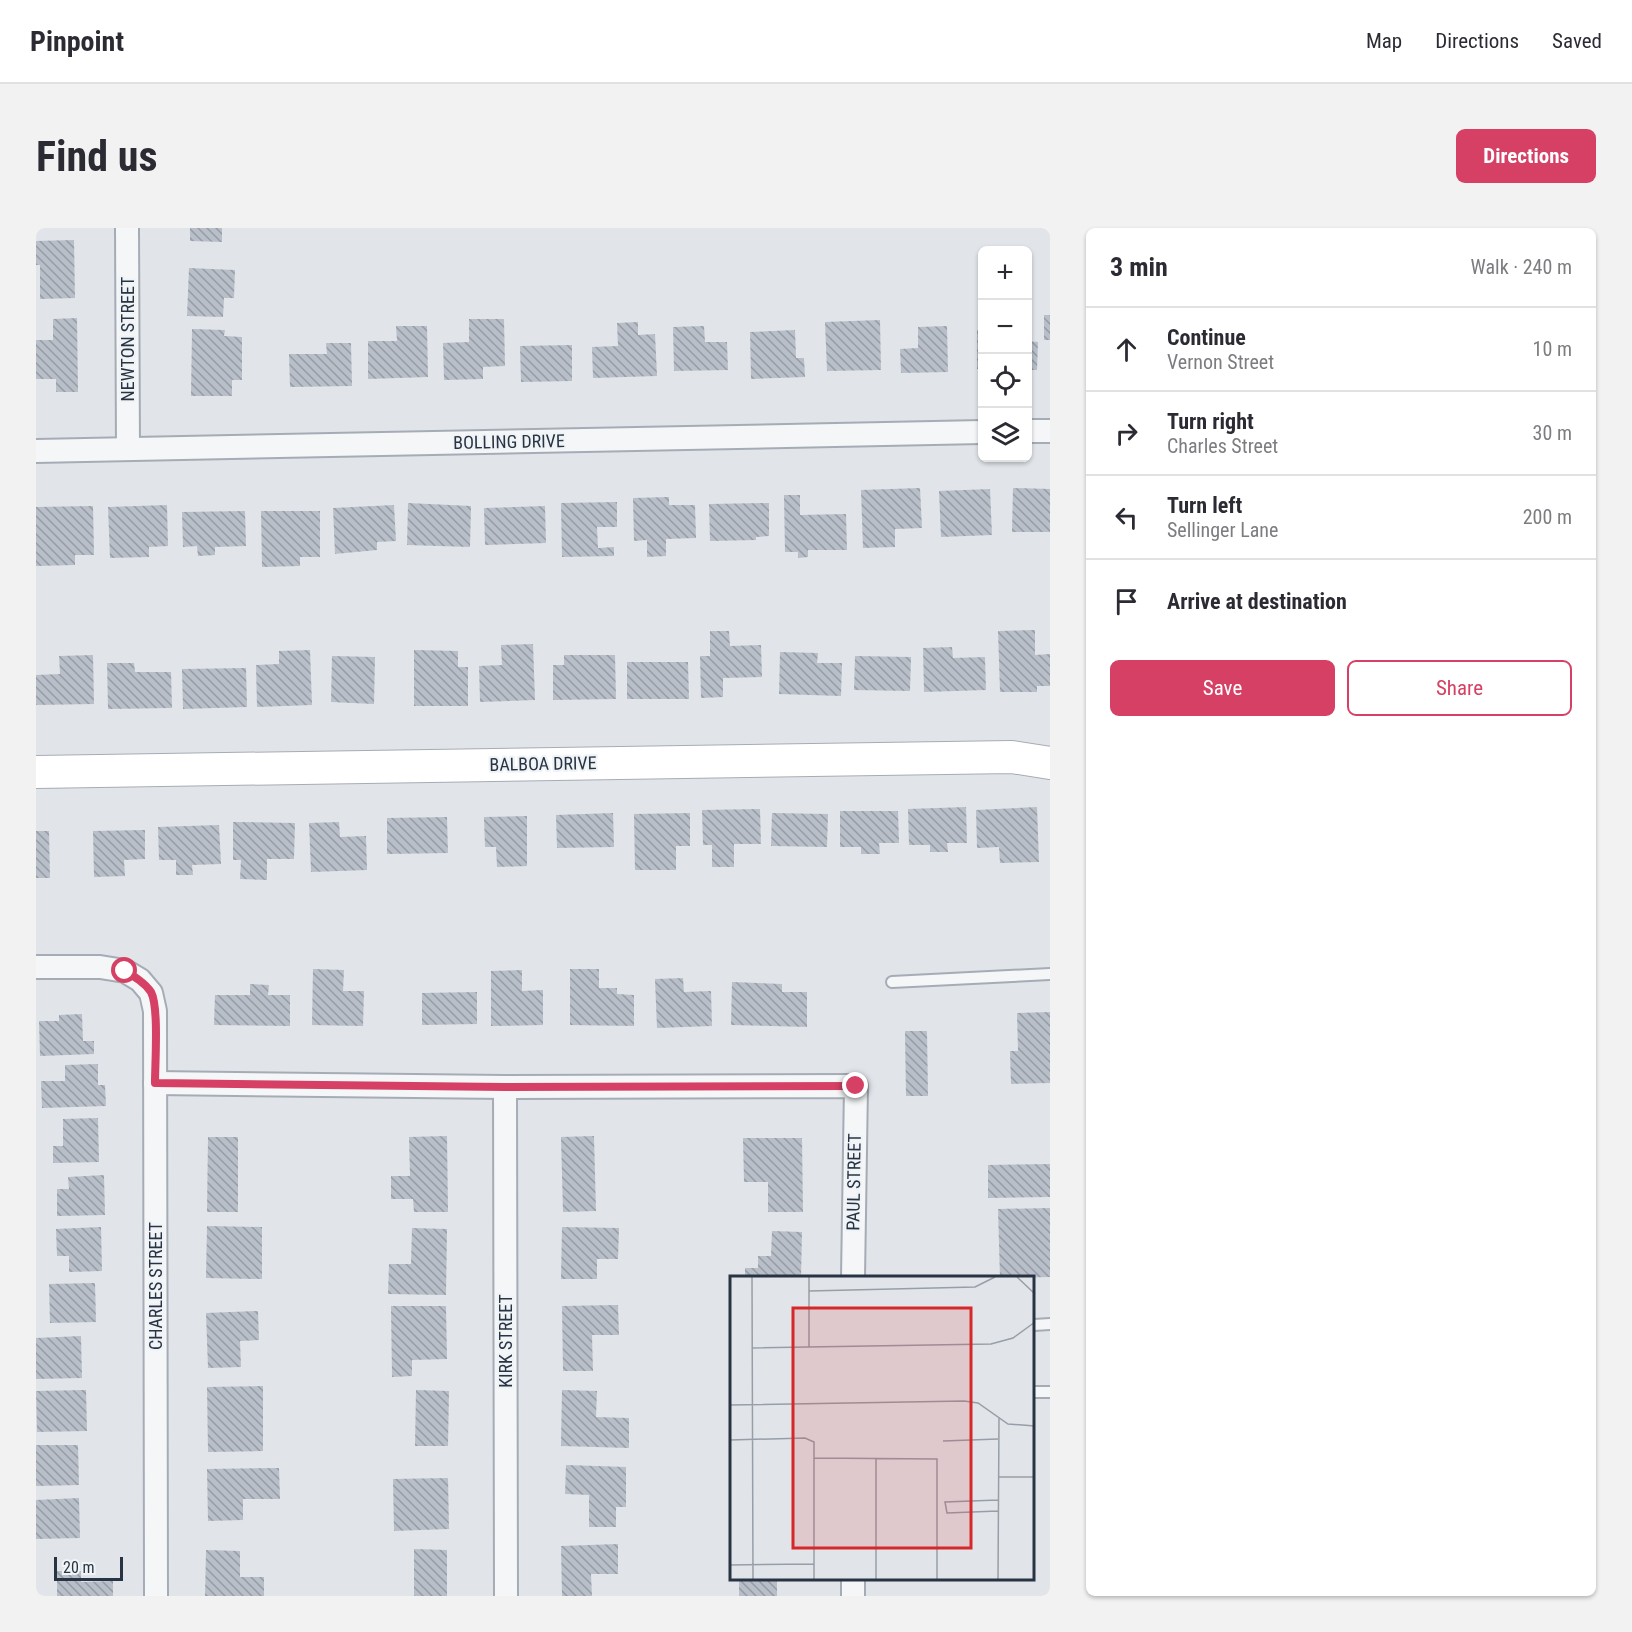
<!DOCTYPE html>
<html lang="en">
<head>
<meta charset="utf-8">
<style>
	body { margin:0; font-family:"Roboto Condensed",sans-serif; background:#f2f2f3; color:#2b2b33 }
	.controls { position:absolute; right:18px; top:18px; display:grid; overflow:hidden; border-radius:9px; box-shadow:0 2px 4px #0004 }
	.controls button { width:54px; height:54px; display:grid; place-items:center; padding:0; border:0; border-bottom:2px solid #e1e1e2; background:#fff; color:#2b2b33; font:30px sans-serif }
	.scale { position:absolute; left:18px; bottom:15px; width:69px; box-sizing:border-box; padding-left:6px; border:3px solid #283443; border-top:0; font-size:16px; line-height:21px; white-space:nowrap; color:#283443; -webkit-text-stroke:4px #f0f4f7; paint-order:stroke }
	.stop { position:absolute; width:18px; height:18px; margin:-14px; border:4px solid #d54064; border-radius:50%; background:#fff }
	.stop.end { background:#d54064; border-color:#fff; box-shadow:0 2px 6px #0008 }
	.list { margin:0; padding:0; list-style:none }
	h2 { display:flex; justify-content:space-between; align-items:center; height:78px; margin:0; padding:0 24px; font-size:26px }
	h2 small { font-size:20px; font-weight:400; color:#7c7c81 }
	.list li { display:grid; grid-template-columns:39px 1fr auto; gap:18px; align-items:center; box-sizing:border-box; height:84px; padding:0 24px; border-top:2px solid #e1e1e2 }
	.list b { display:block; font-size:22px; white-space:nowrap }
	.list p { margin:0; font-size:20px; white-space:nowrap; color:#7c7c81 }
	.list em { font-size:20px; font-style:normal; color:#7c7c81 }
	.actions { display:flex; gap:12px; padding:18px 24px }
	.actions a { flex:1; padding:14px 0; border:2px solid #d54064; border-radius:9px; text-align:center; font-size:21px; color:#d54064 }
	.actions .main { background:#d54064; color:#fff }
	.icon { flex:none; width:33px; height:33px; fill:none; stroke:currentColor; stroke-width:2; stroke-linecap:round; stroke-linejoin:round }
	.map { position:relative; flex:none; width:1014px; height:1368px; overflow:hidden; border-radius:9px }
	header { display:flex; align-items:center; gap:36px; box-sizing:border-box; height:84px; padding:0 30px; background:#fff; border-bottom:2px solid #e1e1e2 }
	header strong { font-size:28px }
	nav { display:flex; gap:33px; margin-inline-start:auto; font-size:21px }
	.intro { display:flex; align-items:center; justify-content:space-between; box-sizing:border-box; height:144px; padding:0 36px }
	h1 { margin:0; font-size:42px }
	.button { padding:15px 27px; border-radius:9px; background:#d54064; color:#fff; font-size:21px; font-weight:700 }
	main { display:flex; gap:36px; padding:0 36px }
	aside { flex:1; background:#fff; border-radius:9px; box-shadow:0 2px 4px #0004 }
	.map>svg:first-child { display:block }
	.building { fill:url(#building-back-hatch) }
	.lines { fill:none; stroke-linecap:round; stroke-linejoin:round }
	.lane-casing { stroke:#a6acb5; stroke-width:14 }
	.street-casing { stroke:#a6acb5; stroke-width:26 }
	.secondary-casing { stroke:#a6acb5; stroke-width:34 }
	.lane { stroke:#f4f6f8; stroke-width:10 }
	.street { stroke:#f4f6f8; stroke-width:22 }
	.secondary { stroke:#fff; stroke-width:32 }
	.route { stroke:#d54064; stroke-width:8 }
	.labels { text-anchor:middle; stroke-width:4.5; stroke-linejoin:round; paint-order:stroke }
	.street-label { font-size:18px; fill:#283443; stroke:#f0f4f7 }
	.inset-road { fill:none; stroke:#979ea7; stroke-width:1.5 }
	.view { fill:#d62828; fill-opacity:0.15; stroke:#d62828; stroke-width:3 }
	.inset-edge { fill:none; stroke:#283443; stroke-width:3 }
</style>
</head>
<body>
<header>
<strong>Pinpoint</strong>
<nav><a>Map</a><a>Directions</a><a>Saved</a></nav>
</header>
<div class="intro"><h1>Find us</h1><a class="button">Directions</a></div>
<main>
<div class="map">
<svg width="1014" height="1368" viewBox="0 0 1014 1368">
	<defs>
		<pattern id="building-back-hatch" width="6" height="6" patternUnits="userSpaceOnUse" patternTransform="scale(1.5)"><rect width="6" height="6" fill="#b8bfc8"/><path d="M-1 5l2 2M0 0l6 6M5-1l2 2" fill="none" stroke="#969ca4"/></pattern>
	</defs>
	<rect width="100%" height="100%" fill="#e1e5ea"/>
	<!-- building -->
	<g class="building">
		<polygon points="154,0 186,0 186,14 154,13"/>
		<polygon points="38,12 39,70 4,71 4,37 0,37 0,13"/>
		<polygon points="153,40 199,42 198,70 188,70 187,89 151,88"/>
		<rect x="1008" y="87" width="6" height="25"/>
		<polygon points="41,90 42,164 20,164 20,151 0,151 0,112 17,112 17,91"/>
		<polygon points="433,91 468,91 469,138 447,139 447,151 408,152 407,115 433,114"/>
		<polygon points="844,92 845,142 791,143 789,94"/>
		<polygon points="602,94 602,107 619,106 621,148 557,150 556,119 582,118 581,95"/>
		<polygon points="360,98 391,98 392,149 332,151 332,113 361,113"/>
		<polygon points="668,98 669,114 691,114 692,142 638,143 637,99"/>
		<polygon points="911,98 912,144 865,145 864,121 882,120 882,99"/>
		<polygon points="156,101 189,102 188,108 206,109 206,152 196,152 196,168 155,168"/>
		<polygon points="759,102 760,130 768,130 769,149 715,151 714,104"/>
		<polygon points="941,102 946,103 946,141 941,141"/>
		<polygon points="992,113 1002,114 1001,142 992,142"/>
		<polygon points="290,115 315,115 316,158 254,159 253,126 291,126"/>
		<polygon points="536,117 536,153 485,154 484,118"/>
		<polygon points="884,260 886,300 859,301 859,319 827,320 825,262"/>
		<polygon points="977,260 1014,261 1014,304 976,304"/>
		<polygon points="954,261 956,307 905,309 903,263"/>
		<polygon points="748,267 764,267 764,287 810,286 811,322 772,322 772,329 762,330 762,324 749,324"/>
		<polygon points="633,269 633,277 659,277 660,310 630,311 630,328 611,329 611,312 598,313 597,270"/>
		<polygon points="581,274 581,299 561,299 562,320 578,319 578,328 526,329 525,275"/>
		<polygon points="372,275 435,278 434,319 371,317"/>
		<polygon points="733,275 733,308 720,309 720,312 674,313 673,276"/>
		<polygon points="131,277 132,318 113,319 113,329 74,330 72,279"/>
		<polygon points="358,277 360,313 341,314 341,322 299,326 297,280"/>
		<polygon points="57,278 58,327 39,327 39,337 0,338 0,279"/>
		<polygon points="509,278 510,315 449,317 448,280"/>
		<polygon points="209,283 210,318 179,319 179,327 162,328 161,318 147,319 146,284"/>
		<polygon points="225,283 284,283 284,329 264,329 264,338 226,339"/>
		<polygon points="999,402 999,427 1014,426 1014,458 1001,458 1001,464 964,464 962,403"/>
		<polygon points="674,403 693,403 694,418 725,417 726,449 687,450 687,469 665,470 664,428 674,428"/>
		<polygon points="497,416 499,472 444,474 443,438 466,437 465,417"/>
		<polygon points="916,419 917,430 949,429 950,462 888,464 887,420"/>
		<polygon points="274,422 276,477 221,479 220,437 243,436 243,423"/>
		<polygon points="378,422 422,423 422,439 432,439 432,478 378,478"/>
		<polygon points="744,424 782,425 781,435 806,435 805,468 743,466"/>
		<polygon points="57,427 58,476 0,477 0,447 24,446 23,428"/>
		<polygon points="528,427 579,427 580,471 517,472 517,437 528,437"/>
		<polygon points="296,428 339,429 338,476 295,474"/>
		<polygon points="819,428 875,429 874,463 818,462"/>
		<polygon points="591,434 652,434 653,471 591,471"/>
		<polygon points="71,435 98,435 99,444 135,444 136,480 72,481"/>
		<polygon points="210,440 211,479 147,481 146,441"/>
		<polygon points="930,579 931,615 911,615 912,624 894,624 894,617 873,617 872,581"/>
		<polygon points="1001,579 1003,634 964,635 963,619 941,620 940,582"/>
		<polygon points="724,581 725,616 698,616 698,639 676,639 676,617 667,617 666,582"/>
		<polygon points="804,583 862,583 863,615 843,615 844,626 825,626 825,619 804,619"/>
		<polygon points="577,585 578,619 521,620 520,587"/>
		<polygon points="654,585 654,618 640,618 640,642 599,642 598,586"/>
		<polygon points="736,585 792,586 791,619 735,618"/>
		<polygon points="491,588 491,638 461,639 460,619 449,619 448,589"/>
		<polygon points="411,589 412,625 351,626 351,590"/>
		<polygon points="197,594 259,595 258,631 231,631 231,652 204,651 205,632 197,632"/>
		<polygon points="303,594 304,609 330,608 331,642 275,644 273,595"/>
		<polygon points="183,597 185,636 156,637 157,647 140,647 140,632 123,632 122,599"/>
		<polygon points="109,602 109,631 88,632 89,648 58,649 57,603"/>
		<polygon points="0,603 13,603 14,650 0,650"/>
		<polygon points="277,741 308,742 307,763 328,763 327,798 276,797"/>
		<polygon points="534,741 563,741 563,760 581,760 581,766 598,767 598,798 534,797"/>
		<polygon points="486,742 486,763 507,762 507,797 455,798 455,743"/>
		<polygon points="647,750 648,764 675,763 676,798 621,800 619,751"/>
		<polygon points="696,754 746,756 746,764 771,764 771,799 695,797"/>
		<polygon points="214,756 233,757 232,767 254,767 254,798 178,797 179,767 214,767"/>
		<polygon points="441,764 441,796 386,797 386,765"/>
		<polygon points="1014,784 1014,855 975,856 974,823 982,823 981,785"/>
		<polygon points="46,786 47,813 58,813 58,826 4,828 3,793 23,793 23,787"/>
		<polygon points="869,803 891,803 892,868 870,868"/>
		<polygon points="62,836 62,857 69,857 70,878 6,880 5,853 29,853 29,837"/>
		<polygon points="62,890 63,934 17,935 17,918 27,918 27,891"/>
		<polygon points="411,908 412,984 378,984 377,971 355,971 355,948 374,948 373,909"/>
		<polygon points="558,908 560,983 527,984 525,909"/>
		<polygon points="172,909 202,909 202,984 171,984"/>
		<polygon points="707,910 766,910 767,984 732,984 732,954 708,954"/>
		<polygon points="1014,936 1014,969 952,970 952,937"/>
		<polygon points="68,947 69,987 21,988 21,961 33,961 32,949"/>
		<polygon points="1014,980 1014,1049 964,1050 962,981"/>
		<polygon points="171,998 226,999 226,1051 170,1050"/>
		<polygon points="65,999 66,1043 33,1044 33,1028 21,1028 20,1001"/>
		<polygon points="526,999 583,1000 582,1031 561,1031 561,1051 525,1051"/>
		<polygon points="376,1000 411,1001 410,1067 352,1066 353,1036 375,1036"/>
		<polygon points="736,1003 766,1004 765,1050 709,1050 709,1040 722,1040 722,1028 735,1028"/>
		<polygon points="59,1055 60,1094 14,1095 13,1056"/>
		<polygon points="582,1077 583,1107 556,1107 557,1143 527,1143 526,1078"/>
		<polygon points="355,1078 410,1078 411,1131 376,1132 376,1148 356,1149"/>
		<polygon points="222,1083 223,1112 204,1113 205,1139 172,1140 170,1085"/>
		<polygon points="45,1108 46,1150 0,1151 0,1110"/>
		<polygon points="227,1158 227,1223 172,1224 171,1159"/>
		<polygon points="50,1162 51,1203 1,1204 0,1163"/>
		<polygon points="380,1162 413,1163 412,1218 379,1218"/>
		<polygon points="526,1162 561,1163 560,1189 593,1190 593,1220 525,1218"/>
		<polygon points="0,1217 42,1217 43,1257 0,1258"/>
		<polygon points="530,1237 590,1239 590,1279 580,1279 580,1299 553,1299 553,1267 529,1266"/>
		<polygon points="243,1240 244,1271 207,1271 207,1292 172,1293 171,1241"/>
		<polygon points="412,1250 413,1301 358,1303 357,1251"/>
		<polygon points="43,1270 44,1310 0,1311 0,1272"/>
		<polygon points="582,1316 582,1346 555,1346 556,1368 526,1368 525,1318"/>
		<polygon points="378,1321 411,1322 411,1368 378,1368"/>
		<polygon points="170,1322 204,1323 204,1349 228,1349 228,1368 169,1368"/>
		<polygon points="21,1343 45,1343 45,1354 77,1353 77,1368 21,1368"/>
		<rect x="703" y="1352" width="38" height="16"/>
	</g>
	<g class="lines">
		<defs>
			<g id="lane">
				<polyline points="856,754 1014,746"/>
				<polyline points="998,1097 1014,1096"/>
				<polyline points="998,1164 1014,1164"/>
			</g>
			<g id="street">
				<polyline points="91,0 92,221"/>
				<polyline points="992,203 1014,203"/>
				<polyline points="0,223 946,204"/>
				<polyline points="0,739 64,739 89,743 104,752 115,765 119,783 120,1368"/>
				<polyline points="119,855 469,859 820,858 817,1050"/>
				<polyline points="469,859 470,1368"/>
				<polyline points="817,1352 817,1368"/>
			</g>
			<polyline id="secondary" points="0,544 976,529 1014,535"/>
		</defs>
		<!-- lane casing -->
		<use href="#lane" class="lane-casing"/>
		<!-- street casing -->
		<use href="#street" class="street-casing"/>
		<!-- secondary casing -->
		<use href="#secondary" class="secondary-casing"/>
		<!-- lane -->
		<use href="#lane" class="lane"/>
		<!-- street -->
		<use href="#street" class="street"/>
		<!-- secondary -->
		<use href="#secondary" class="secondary"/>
	</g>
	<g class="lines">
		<!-- route -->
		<path class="route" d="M89,743C99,749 109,755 115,764C123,779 119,835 119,855L469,859L820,858"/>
	</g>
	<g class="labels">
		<!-- street labels -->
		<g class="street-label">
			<text transform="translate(92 111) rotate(-90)" y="6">NEWTON STREET</text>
			<text transform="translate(473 214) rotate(-1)" y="6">BOLLING DRIVE</text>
			<text transform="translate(507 536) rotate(-1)" y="6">BALBOA DRIVE</text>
			<text transform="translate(818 954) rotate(-89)" y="6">PAUL STREET</text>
			<text transform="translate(120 1058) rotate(-90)" y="6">CHARLES STREET</text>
			<text transform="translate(470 1113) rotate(-90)" y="6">KIRK STREET</text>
		</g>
	</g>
	<!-- overview -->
	<g transform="translate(694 1048)">
		<rect width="304" height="304" fill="#e1e5ea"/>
		<path class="inset-road" d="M22,1L23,304M79,1V71M287,1L305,18M79,15L245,11L265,1M22,72L261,68L283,62L305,46M0,129L234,125L248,127L278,148L305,150M0,164L75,162L84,166V304M213,165L268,163M84,182L207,183V304M146,183V304M268,201H305M268,224L215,226L217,237L268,235M0,289L84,288M268,304L269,142"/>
		<path class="view" d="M63,32H241V272H63Z"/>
		<rect width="304" height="304" class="inset-edge"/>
	</g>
</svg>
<div class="controls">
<button>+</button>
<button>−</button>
<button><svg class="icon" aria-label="locate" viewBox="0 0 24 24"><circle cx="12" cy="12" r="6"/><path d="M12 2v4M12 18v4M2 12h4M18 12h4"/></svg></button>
<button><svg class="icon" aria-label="layers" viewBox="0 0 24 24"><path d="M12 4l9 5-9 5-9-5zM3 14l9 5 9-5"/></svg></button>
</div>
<div class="scale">20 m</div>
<div class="stop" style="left:89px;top:743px"></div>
<div class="stop end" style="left:820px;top:858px"></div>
</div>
<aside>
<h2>3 min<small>Walk · 240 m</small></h2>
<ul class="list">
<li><svg class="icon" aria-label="ahead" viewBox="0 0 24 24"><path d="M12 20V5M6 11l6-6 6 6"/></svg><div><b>Continue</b><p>Vernon Street</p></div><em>10 m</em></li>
<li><svg class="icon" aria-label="right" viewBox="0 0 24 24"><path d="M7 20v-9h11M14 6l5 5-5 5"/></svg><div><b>Turn right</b><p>Charles Street</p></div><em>30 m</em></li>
<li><svg class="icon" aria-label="left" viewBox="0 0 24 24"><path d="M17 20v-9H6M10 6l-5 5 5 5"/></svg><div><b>Turn left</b><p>Sellinger Lane</p></div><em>200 m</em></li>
<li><svg class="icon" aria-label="arrive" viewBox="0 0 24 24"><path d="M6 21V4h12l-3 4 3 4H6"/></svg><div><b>Arrive at destination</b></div></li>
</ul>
<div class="actions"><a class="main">Save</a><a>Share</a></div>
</aside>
</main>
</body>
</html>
